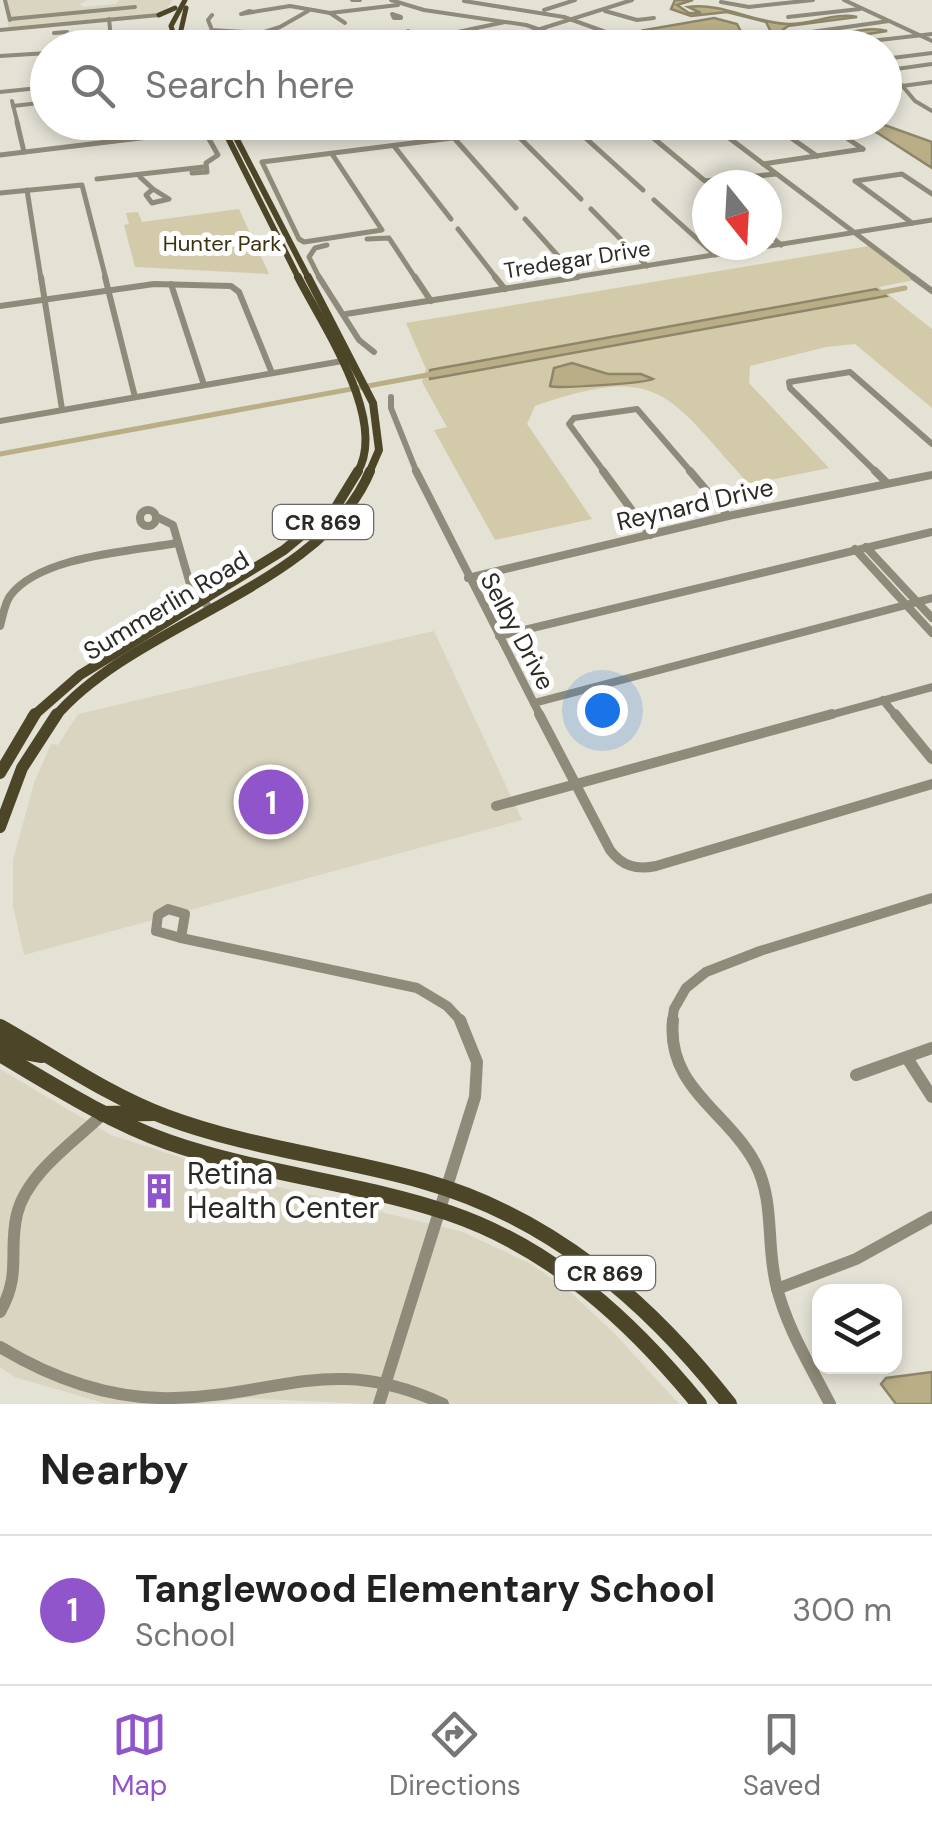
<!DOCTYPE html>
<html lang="en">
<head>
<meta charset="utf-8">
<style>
	body { margin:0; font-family:"DM Sans",sans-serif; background:#f6f6f6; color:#222 }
	.controls { position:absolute; right:30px; bottom:30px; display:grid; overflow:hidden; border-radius:20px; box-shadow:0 5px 15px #0003 }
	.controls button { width:90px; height:90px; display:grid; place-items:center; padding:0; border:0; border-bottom:2px solid #e0e0e0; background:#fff; color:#222; font:50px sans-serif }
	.compass { position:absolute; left:692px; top:170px; width:90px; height:90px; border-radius:50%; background:#fff; box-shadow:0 5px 15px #0003; rotate:162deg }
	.you { position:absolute; left:602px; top:710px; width:35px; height:35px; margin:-25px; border:8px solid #fff; border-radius:50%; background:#1a73e8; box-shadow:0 0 0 15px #1a73e833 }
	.badge { display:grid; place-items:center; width:65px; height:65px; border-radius:50%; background:#9155cb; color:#fff; font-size:32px; font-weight:700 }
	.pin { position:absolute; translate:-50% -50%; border:5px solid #fff; box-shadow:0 2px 10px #0006 }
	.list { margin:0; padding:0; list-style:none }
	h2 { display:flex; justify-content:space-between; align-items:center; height:130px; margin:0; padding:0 40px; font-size:42px }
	h2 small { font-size:32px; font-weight:400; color:#767676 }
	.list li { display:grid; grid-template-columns:65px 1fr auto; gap:30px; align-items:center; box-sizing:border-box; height:150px; padding:0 40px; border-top:2px solid #e0e0e0 }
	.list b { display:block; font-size:38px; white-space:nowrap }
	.list p { margin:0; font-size:32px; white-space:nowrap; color:#767676 }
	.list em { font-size:32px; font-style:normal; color:#767676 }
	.icon { flex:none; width:55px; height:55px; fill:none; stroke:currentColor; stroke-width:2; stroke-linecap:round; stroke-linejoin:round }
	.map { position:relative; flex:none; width:932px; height:1404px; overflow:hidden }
	.search { position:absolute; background:#fff; box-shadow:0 5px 15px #0003; left:30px; right:30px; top:30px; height:110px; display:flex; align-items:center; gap:25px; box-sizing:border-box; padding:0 35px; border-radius:55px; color:#767676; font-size:38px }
	.sheet { height:280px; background:#fff }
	nav { display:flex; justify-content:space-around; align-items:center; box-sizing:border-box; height:140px; border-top:2px solid #e0e0e0; background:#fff; font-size:28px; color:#767676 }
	nav a { display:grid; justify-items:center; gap:5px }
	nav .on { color:#9155cb }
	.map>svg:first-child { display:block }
	.built { fill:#dad5c1 }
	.green { fill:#d3caa9 }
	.water { fill:#b9ae86; stroke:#8e8669; stroke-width:2.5 }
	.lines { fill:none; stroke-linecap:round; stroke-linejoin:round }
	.canal { stroke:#b9ae86; stroke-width:5 }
	.minor-far5 { stroke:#8f8b7a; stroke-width:4 }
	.minor-far4 { stroke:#8f8b7a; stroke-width:5 }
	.minor-far3 { stroke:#8f8b7a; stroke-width:6 }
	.minor-far2 { stroke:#8f8b7a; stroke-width:8 }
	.minor-far1 { stroke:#8f8b7a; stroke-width:10 }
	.minor { stroke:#8f8b7a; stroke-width:12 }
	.major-far5 { stroke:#4d4527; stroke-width:5 }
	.major-far4 { stroke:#4d4527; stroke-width:6 }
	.major-far3 { stroke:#4d4527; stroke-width:8 }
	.major-far2 { stroke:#4d4527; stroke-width:10 }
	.major-far1 { stroke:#4d4527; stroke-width:12 }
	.major { stroke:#4d4527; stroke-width:16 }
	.labels { text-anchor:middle; stroke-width:10; stroke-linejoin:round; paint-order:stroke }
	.far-park-label { font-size:22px; fill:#3b3210; stroke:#fff }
	.far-street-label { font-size:22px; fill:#2b2a25; stroke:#fff }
	.shield { fill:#fff; stroke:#6b6a66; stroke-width:2.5 }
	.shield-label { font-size:22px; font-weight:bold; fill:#2b2a25 }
	.street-label { font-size:25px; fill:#2b2a25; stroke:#fff }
	.near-poi-label { font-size:30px; fill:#2b2a25; stroke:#fff; text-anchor:start }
</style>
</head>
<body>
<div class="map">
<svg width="932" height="1404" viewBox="0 0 932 1404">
	<rect width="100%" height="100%" fill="#e4e1d5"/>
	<!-- built -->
	<g class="built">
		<polygon points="3,0 87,0 80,4 83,7 116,4 119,0 173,0 163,13 9,29"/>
		<polygon points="434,631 522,820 24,955 13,906 13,860 34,783 51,744 58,745 78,714"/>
		<polygon points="0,1069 111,1135 254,1181 463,1232 531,1264 569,1291 615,1334 679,1404 365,1404 245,1398 209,1404 107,1404 15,1377 0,1367"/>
	</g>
	<!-- green -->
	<g class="green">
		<polygon points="239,209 269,274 135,267 124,225 129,224 126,213 138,212 142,222"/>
		<path d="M869,246L914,280L879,287L932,329V408L855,344L826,347L750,366L749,383L829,468L749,484C667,395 662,362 535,406L527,424L592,519L495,540L434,430L447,427L422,382L426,369L406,323Z"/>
	</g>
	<!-- water -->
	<g class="water">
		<path d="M675,0H693L677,5L689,13H701L688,7C722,2 754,23 788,24C810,25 836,12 857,17L788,26L769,40C798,58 853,21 887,31L824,41L834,47H776L760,37L770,30L766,22L727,12L691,16L671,9Z"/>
		<polygon points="714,18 737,24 745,39 762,47 685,47 645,30"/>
		<polygon points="862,123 879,123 932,142 932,168"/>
		<polygon points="876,289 886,296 430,379 430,370"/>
		<path d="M572,363L608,374H641L653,379C646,383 557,389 550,386L554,368Z"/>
		<polygon points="932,1372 932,1404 896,1404 881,1384 886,1378"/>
	</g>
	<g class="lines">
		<!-- canal -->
		<g class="canal">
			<polyline points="875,294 905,288"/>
			<polyline points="0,454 438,373"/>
		</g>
		<!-- minor-far5 -->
		<g class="minor-far5">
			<polyline points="5,0 10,20"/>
			<polyline points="352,0 360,0"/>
			<polyline points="391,0 424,10 526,25 594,48"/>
			<polyline points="844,0 932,41"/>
			<polyline points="464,1 564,17 650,48"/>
			<polyline points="721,2 749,7 813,0"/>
			<polyline points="544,10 575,0"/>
			<polygon points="249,11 253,12 241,14"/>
			<polyline points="605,11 637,20 654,18"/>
			<polyline points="253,12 290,6 330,13 398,5"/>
			<polyline points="330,13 345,23"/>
			<polygon points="392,14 401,17 401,18 394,18"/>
			<polyline points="212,15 208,20 212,30 261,33 280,27 308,11"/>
			<polyline points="788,17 860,9"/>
			<polyline points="10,19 135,7"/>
			<polyline points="0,30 159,15"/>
			<polyline points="408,31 423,40"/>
			<polyline points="54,33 67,32"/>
			<polyline points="69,34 91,32"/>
			<polyline points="790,35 889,21"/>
			<polyline points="71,43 111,38 109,19"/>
			<polyline points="853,43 932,34"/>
			<polyline points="242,48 348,36 383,47"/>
			<polyline points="382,48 505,22"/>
			<polyline points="480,48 632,0"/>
			<polyline points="0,56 48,53"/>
			<polyline points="884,59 932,53"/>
			<polyline points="932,64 889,70 915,101 932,111"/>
			<polyline points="902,86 932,82"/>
			<polyline points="0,92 48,87"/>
			<polyline points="12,101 18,125"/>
			<polyline points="13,106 48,102"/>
			<polyline points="262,122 265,125"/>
			<polyline points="634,122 637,125"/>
			<polyline points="708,122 711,125"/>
			<polyline points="768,122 772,125"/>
			<polyline points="823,122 827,125"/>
			<polyline points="298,125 310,122"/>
			<polyline points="559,125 579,122"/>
		</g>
		<!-- minor-far4 -->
		<g class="minor-far4">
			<polyline points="17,122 24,152"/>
			<polyline points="113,122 110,129 114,141"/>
			<polyline points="262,122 273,130 310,122"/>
			<polyline points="634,122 705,181 776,174"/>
			<polyline points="708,122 916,279"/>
			<polyline points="768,122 817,156"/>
			<polyline points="823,122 863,149"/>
			<polyline points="570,124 643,190"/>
			<polyline points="513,131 581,199"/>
			<polyline points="454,138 516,208"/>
			<polyline points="394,146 451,219"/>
			<polyline points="332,154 382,230 304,242 299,239 262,162 579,122"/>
			<polyline points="0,155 231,127"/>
			<polyline points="763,164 863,149"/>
			<polyline points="192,173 207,172 206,163 218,155 204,130"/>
			<polyline points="140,177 153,189"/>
			<polyline points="97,179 204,167"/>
			<polygon points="153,189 169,199 152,203 146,195"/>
			<polyline points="27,190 41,279"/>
			<polyline points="0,193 82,185 106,279"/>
			<polyline points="654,200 715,255"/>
			<polyline points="591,209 647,266"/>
			<polyline points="525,219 577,277"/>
			<polyline points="912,223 855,181 902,174 932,194"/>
			<polyline points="458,229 497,279"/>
			<polyline points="767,233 781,245"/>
			<polyline points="367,239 389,238 416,279"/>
			<polyline points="320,279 309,257 315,248 327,245"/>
			<polyline points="563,279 932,220"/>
		</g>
		<!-- minor-far3 -->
		<g class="minor-far3">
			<polyline points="41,277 62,409"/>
			<polyline points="105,277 135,397"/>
			<polyline points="319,277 359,340 374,352"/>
			<polyline points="415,277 431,301"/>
			<polyline points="495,277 505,289"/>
			<polyline points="913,277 932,291"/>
			<polyline points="171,284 204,385"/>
			<polyline points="0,306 154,284 231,286 239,292 272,373"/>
			<polyline points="346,314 578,277"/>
			<polyline points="391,397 391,408 417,473"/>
			<polyline points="0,421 348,360"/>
			<polyline points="605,473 569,424 574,418 637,409 692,473"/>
			<polyline points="877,473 790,388 789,382 850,372 932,444"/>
		</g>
		<!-- minor-far2 -->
		<g class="minor-far2">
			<polyline points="416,471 541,717"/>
			<polyline points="603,471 650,535"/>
			<polyline points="690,471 728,516"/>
			<polyline points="875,471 887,483"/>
			<circle cx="148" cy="518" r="8"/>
			<polyline points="159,518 173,525 192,591 207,605"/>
			<polyline points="866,547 932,618"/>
			<polyline points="855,549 932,633"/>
			<polyline points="468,578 728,516 932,475"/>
			<path d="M0,626C3,616 4,605 10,596C39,556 132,551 178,543"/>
			<polyline points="499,636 932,532"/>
			<polyline points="883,700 897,717"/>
			<polyline points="534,703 932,598"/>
			<polyline points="823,717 932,687"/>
		</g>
		<!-- minor-far1 -->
		<g class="minor-far1">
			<path d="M539,714L610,850C622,866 636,870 656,866L932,784"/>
			<polyline points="895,714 932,759"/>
			<polyline points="496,806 832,714"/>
			<polygon points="168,909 185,914 181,938 156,931 158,915"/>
			<polyline points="181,938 417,988 447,1006 462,1022"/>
			<polyline points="672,1022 674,1009 686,988 706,972 760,951 932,898"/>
		</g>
		<!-- minor -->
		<g class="minor">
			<path d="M673,1020C666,1087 727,1111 755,1163C775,1201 766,1243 776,1284C786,1327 810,1365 830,1404"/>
			<polyline points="907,1058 932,1097"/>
			<polyline points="856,1075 932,1048"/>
			<polyline points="777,1289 856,1259 932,1217"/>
			<path d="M0,1312C22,1274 8,1251 17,1214C27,1173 74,1142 103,1114"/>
			<path d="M0,1347C53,1379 111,1400 174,1398C282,1395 333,1353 443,1404"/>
			<polyline points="379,1404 475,1097 477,1062 460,1020"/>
		</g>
		<!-- major-far5 -->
		<g class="major-far5">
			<polyline points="186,8 181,30 187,48"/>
			<polyline points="159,15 175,8"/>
			<polyline points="178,48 171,26 185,0"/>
		</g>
		<!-- major-far4 -->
		<g class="major-far4">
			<polyline points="220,122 299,279"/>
			<polyline points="228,122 309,279"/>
		</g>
		<!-- major-far3 -->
		<g class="major-far3">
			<path d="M298,277C323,326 389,421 357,473"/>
			<polyline points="308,277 373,403 379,450 369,473"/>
		</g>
		<!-- major-far2 -->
		<g class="major-far2">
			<polyline points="32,717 80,675 284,550 336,507 358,471"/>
			<path d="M55,717C136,622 322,587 370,471"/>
		</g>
		<!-- major-far1 -->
		<g class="major-far1">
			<polyline points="0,773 35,714"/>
			<polyline points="0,827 22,768 57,714"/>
		</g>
		<!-- major -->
		<g class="major">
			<path d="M0,1027C55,1058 107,1095 166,1117C249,1148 338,1157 423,1181C551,1217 648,1301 729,1404"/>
			<polyline points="0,1038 25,1052 42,1055"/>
			<path d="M0,1054C54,1086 109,1121 168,1142C260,1174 357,1182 449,1213C552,1248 631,1321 699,1404"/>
			<polyline points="103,1114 153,1113"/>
		</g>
	</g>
	<!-- icons -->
	<defs>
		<symbol id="building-bare" viewBox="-9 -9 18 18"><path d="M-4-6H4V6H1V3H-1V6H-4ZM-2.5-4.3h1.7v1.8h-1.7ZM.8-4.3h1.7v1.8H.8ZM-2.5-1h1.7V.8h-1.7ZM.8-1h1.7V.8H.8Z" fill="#9155cb" stroke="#fff" stroke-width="2.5" paint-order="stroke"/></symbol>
	</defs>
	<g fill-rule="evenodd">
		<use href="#building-bare" x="134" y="1166" width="50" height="50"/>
	</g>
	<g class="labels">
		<!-- far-park labels -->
		<g class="far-park-label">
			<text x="222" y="251">Hunter Park</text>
		</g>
		<!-- far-street labels -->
		<g class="far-street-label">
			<text transform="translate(577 259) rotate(-9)" y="8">Tredegar Drive</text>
		</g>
		<!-- shield labels -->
		<g class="shield">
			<rect x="273" y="505" width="100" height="34" rx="8"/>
			<rect x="555" y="1256" width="100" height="34" rx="8"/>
		</g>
		<g class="shield-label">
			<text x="323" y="530">CR 869</text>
			<text x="605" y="1281">CR 869</text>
		</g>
		<!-- street labels -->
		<g class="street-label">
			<text transform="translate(695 504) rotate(-13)" y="9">Reynard Drive</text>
			<text transform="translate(166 605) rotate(-31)" y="9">Summerlin Road</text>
			<text transform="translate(518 631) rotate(62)" y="9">Selby Drive</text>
		</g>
		<!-- near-poi labels -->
		<g class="near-poi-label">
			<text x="187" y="1184">Retina<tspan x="187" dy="34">Health Center</tspan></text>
		</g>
	</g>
</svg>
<div class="controls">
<button><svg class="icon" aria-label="layers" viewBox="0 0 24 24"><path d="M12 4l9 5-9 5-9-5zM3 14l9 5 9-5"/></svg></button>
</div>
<svg class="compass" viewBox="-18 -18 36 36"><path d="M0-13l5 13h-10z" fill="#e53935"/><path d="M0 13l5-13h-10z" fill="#767676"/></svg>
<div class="you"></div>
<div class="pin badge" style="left:271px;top:802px">1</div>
<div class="search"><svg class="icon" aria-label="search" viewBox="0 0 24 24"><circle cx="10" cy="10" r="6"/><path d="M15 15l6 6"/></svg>Search here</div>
</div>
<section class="sheet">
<h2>Nearby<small></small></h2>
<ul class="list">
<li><span class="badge">1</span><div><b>Tanglewood Elementary School</b><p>School</p></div><em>300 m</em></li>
</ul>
</section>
<nav>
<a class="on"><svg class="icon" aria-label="map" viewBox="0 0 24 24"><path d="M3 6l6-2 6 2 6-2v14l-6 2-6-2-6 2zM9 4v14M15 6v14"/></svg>Map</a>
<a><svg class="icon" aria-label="directions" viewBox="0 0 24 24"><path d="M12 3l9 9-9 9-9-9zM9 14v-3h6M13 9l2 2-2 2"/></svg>Directions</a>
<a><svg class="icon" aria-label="saved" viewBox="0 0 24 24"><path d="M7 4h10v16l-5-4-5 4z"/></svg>Saved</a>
</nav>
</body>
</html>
